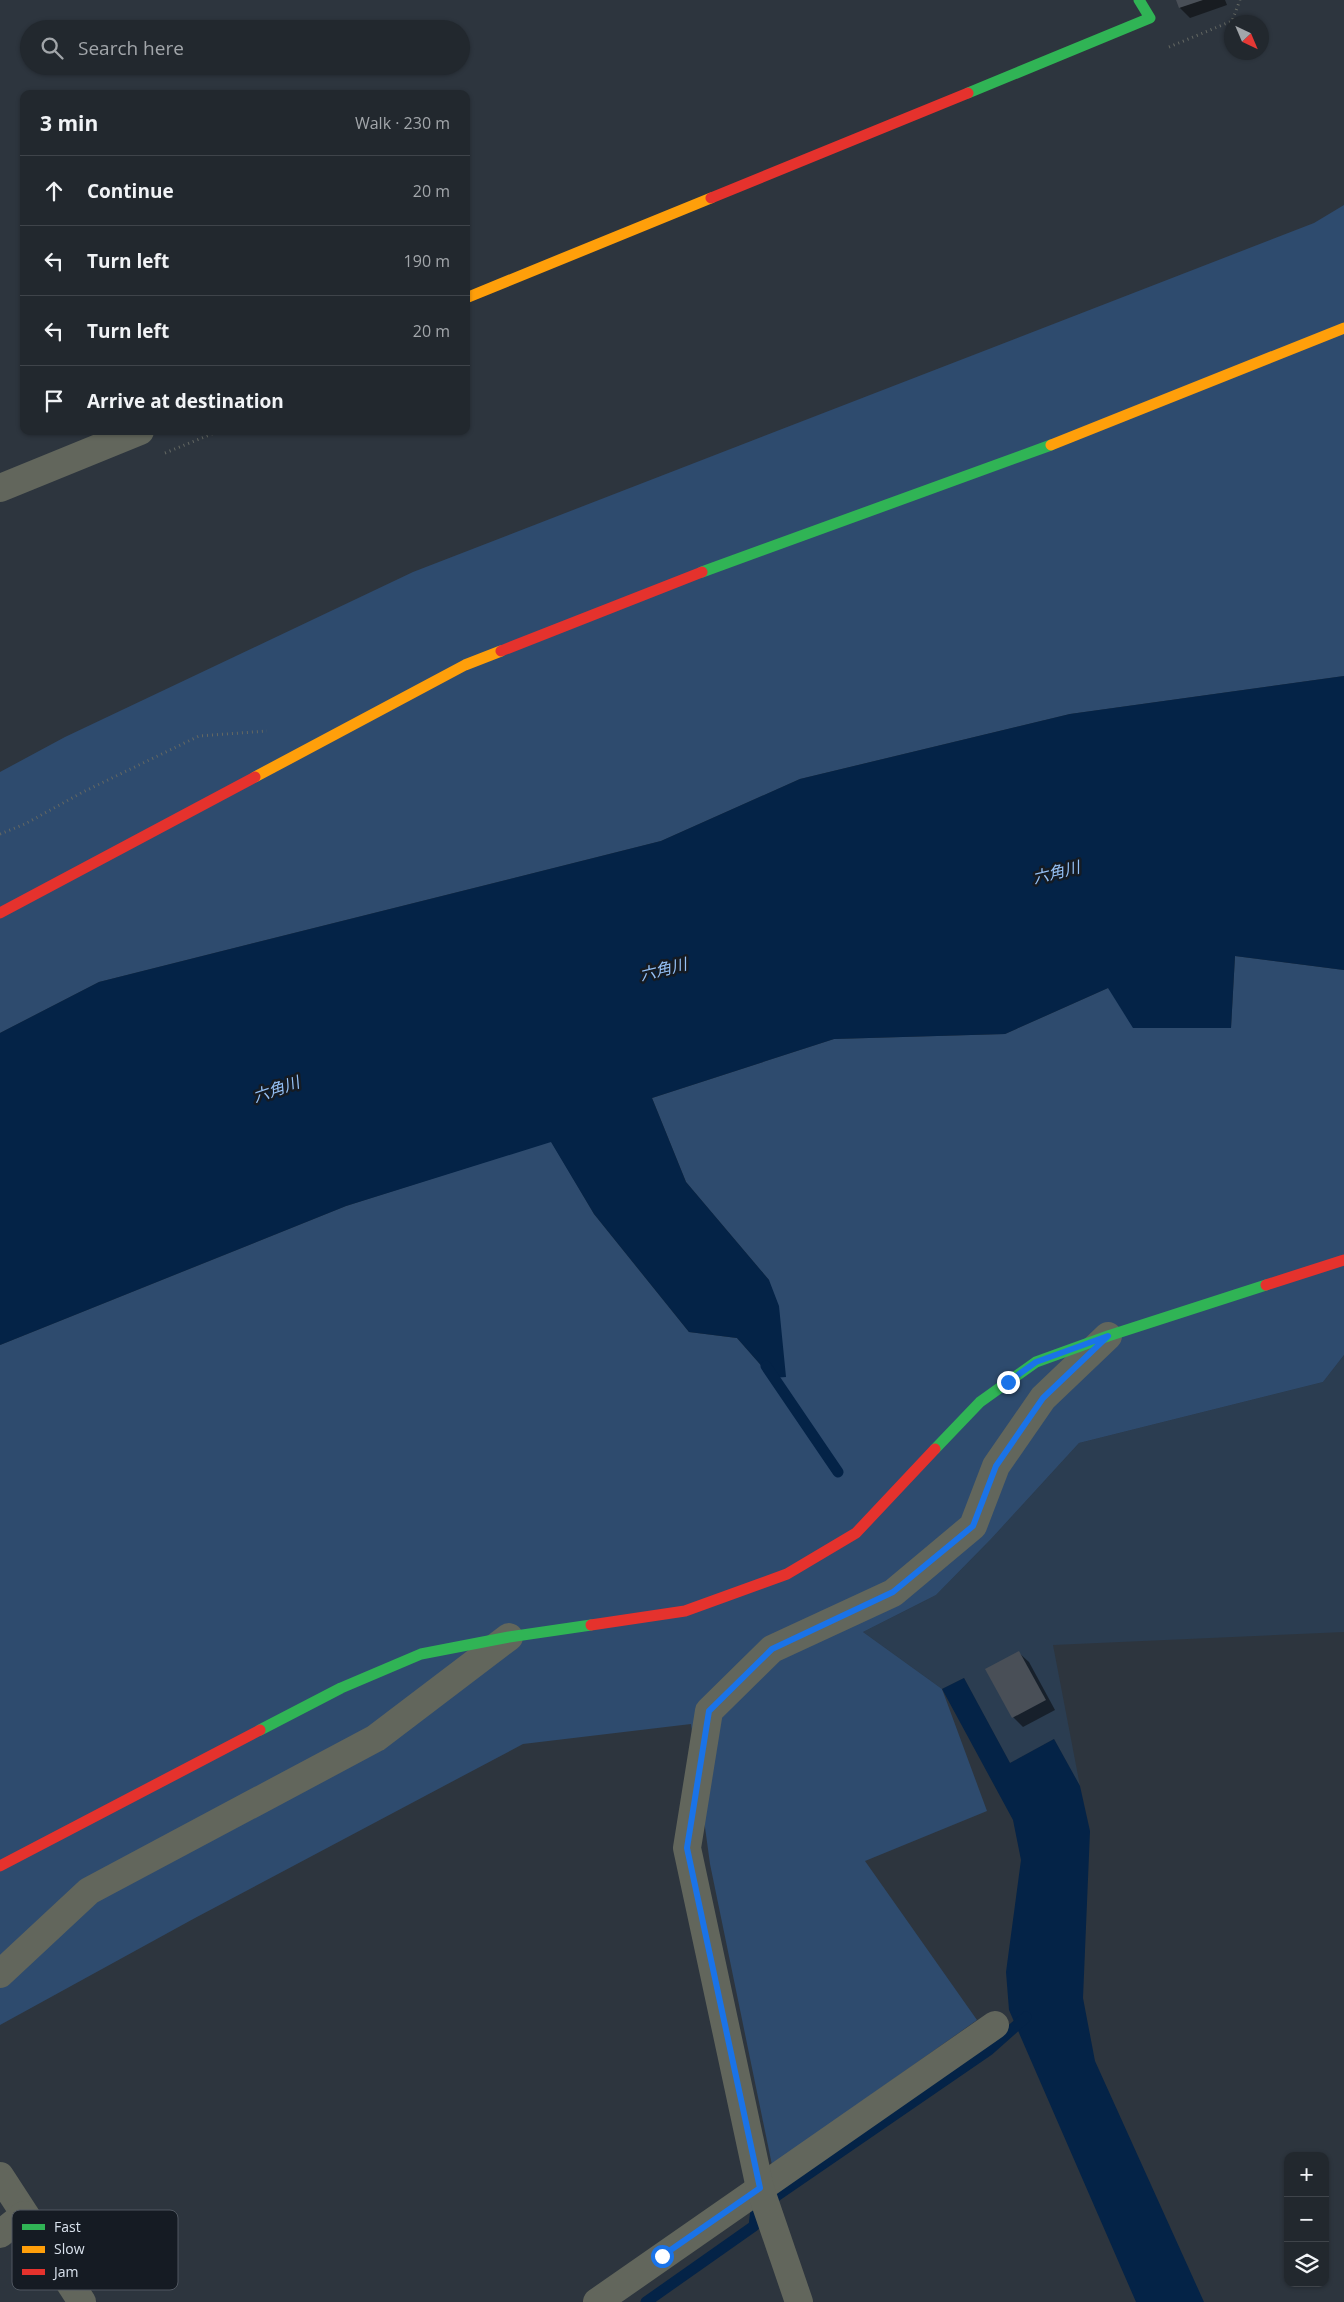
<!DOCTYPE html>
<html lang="en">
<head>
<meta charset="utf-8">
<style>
	body { margin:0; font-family:"Open Sans","Noto Sans JP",sans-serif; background:#2a3036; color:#f1f3f6 }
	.controls { position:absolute; right:15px; bottom:15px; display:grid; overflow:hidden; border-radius:10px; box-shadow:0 1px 4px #0004 }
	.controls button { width:45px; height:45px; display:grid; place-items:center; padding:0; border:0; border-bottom:1px solid #3f444a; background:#22282e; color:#f1f3f6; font:25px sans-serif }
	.compass { position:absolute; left:1224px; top:15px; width:45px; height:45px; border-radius:50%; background:#22282e; box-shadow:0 1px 4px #0004; rotate:136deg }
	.stop { position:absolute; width:15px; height:15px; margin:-11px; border:4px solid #1a73e8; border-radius:50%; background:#fff }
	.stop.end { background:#1a73e8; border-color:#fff; box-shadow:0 1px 5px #0008 }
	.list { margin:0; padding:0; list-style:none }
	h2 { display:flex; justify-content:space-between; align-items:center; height:65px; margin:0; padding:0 20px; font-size:21px }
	h2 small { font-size:16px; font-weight:400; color:#a2a6aa }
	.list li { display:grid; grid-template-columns:32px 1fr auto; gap:15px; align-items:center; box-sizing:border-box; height:70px; padding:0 20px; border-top:1px solid #3f444a }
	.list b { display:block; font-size:19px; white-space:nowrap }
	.list em { font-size:16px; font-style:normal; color:#a2a6aa }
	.icon { flex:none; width:28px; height:28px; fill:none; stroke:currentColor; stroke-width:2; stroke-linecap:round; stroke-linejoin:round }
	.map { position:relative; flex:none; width:1344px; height:2302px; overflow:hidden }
	.search { position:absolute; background:#22282e; box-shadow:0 1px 4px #0004; left:20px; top:20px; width:450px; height:55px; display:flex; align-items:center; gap:12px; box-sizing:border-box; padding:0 18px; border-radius:28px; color:#a2a6aa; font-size:19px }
	.panel { position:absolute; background:#22282e; box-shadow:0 1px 4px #0004; left:20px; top:90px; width:450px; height:345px; border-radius:10px }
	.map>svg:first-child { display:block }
	.built { fill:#2b3d51 }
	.green { fill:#2e4b6e }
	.water { fill:#042347 }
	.shadow { fill:#0007 }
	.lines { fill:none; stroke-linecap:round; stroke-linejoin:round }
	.stream { stroke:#042347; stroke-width:11 }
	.building { fill:#494f57 }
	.path { stroke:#646863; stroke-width:3; stroke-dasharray:1 4; stroke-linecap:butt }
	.street { stroke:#62665c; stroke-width:28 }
	.fast { stroke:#30b455; stroke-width:11 }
	.slow { stroke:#ff9f0a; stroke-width:11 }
	.jam { stroke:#e5322d; stroke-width:11 }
	.route { stroke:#1a73e8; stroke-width:6 }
	.labels { text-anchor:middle; stroke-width:5; stroke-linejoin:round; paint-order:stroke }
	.water-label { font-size:16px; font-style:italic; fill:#96c2f7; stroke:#151b23 }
	.key { fill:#151b23; stroke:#505760; stroke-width:1 }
	.key-label { font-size:14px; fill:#d9e2ed }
</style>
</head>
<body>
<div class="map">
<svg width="1344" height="2302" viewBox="0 0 1344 2302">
	<rect width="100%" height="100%" fill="#2d353e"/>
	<!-- built -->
	<polygon class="built" points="1344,1355 1344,1632 1053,1645 1080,1786 1054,1739 1010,1763 964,1678 942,1689 863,1632 936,1595 991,1539 1079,1443 1323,1382"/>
	<!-- green -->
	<g class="green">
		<polygon points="1344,205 1344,676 1070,714 800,779 661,841 99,982 0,1033 0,772 65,737 413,572 1314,223"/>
		<polygon points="1235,956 1344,970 1344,1355 1323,1382 1079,1443 991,1539 936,1595 863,1632 942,1689 987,1811 865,1861 977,2020 772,2165 710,1864 691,1724 523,1744 195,1918 0,2025 0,1345 346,1206 551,1141 594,1214 689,1332 737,1338 772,1378 769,1280 686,1182 652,1098 834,1039 1005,1034 1108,988 1231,1028"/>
	</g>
	<!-- water -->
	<g class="water">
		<polygon points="1344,676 1344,970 1235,956 1231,1028 1133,1028 1108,988 1005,1034 834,1039 652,1098 686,1182 769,1280 779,1306 786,1377 772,1378 737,1338 689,1332 594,1214 551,1142 346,1206 0,1345 0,1033 99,982 661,841 800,779 1070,714"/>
		<polygon points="964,1678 1010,1763 1054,1739 1080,1786 1090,1831 1083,1998 1095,2061 1204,2302 1136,2302 1009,2010 1006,1972 1021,1860 1013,1820 942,1689"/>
	</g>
	<!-- shadow -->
	<g class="shadow">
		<polygon points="1177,0 1225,0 1227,5 1190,18 1180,8"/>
		<polygon points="1019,1653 1029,1662 1055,1710 1023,1727 1013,1717"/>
	</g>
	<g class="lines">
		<!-- stream -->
		<g class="stream">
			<polyline points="766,1366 838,1472"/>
			<polyline points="646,2302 754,2226 756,2210 989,2050 1026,2017"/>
		</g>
	</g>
	<!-- building -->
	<g class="building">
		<polygon points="1176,0 1203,0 1179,8"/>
		<polygon points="1019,1651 1046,1700 1012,1718 985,1669"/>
	</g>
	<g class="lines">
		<!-- path -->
		<g class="path">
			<polyline points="1169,47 1232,21 1240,0"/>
			<polyline points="165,453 219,431"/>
			<polyline points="0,834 25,824 83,792 199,736 267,731"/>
		</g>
		<!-- street -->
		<g class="street">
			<polyline points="0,488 140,431"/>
			<polyline points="0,1974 89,1891 376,1738 509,1637"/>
			<polyline points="0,2176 82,2302"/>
			<polyline points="0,2234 24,2215"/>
			<polyline points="597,2302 995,2025"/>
			<polyline points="799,2302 760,2188 687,1848 709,1711 772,1649 893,1593 973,1526 996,1466 1043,1398 1108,1336"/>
		</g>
		<!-- fast -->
		<g class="fast">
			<polyline points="968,93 1150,18 1139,0"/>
			<polyline points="702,572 1051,445"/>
			<polyline points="935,1449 980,1402 1036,1362 1108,1336 1266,1285"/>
			<polyline points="260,1730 341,1688 421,1654 509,1637 591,1625"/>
		</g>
		<!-- slow -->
		<g class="slow">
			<polyline points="466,298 711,198"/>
			<polyline points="1051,445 1344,328"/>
			<polyline points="255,777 465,665 501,651"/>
		</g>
		<!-- jam -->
		<g class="jam">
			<polyline points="711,198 968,93"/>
			<polyline points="501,651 702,572"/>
			<polyline points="0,913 255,777"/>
			<polyline points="1266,1285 1344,1260"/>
			<polyline points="591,1625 685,1611 787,1574 856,1533 935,1449"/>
			<polyline points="0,1866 260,1730"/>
		</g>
	</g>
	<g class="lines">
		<!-- route -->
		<polyline class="route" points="662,2256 760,2188 687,1848 709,1711 772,1649 893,1592 973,1526 996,1466 1043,1398 1108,1336 1036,1362 1008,1382"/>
	</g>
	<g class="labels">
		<!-- water labels -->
		<g class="water-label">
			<text transform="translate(1056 872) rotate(-14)" y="6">六角川</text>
			<text transform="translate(663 969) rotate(-14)" y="6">六角川</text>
			<text transform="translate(276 1089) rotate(-19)" y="6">六角川</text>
		</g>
	</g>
	<!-- legend -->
	<rect x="12" y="2210" width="166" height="80" rx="8" class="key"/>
	<rect x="22" y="2224" width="23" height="6" fill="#30b455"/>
	<rect x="22" y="2246" width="23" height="7" fill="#ff9f0a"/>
	<rect x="22" y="2269" width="23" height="6" fill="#e5322d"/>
	<g class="key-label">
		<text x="54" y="2232">Fast</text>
		<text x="54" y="2254">Slow</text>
		<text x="54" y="2277">Jam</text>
	</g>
</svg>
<div class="controls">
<button>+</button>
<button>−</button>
<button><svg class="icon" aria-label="layers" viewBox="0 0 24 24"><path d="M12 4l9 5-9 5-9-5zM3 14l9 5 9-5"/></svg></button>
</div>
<svg class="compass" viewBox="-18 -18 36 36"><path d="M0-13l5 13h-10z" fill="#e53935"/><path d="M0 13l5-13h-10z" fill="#a2a6aa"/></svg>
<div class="stop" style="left:662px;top:2256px"></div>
<div class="stop end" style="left:1008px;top:1382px"></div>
<div class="search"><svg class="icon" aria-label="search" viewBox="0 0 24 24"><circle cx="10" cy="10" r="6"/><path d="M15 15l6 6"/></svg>Search here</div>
<section class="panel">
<h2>3 min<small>Walk · 230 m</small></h2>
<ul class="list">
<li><svg class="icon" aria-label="ahead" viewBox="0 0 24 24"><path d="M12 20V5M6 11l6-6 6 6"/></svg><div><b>Continue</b></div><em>20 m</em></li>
<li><svg class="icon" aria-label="left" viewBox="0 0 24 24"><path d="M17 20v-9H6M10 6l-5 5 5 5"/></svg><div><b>Turn left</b></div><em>190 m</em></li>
<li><svg class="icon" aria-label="left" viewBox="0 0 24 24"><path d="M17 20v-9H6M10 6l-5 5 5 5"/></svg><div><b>Turn left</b></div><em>20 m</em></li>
<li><svg class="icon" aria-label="arrive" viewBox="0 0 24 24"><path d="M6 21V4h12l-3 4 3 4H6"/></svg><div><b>Arrive at destination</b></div></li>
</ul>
</section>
</div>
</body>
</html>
